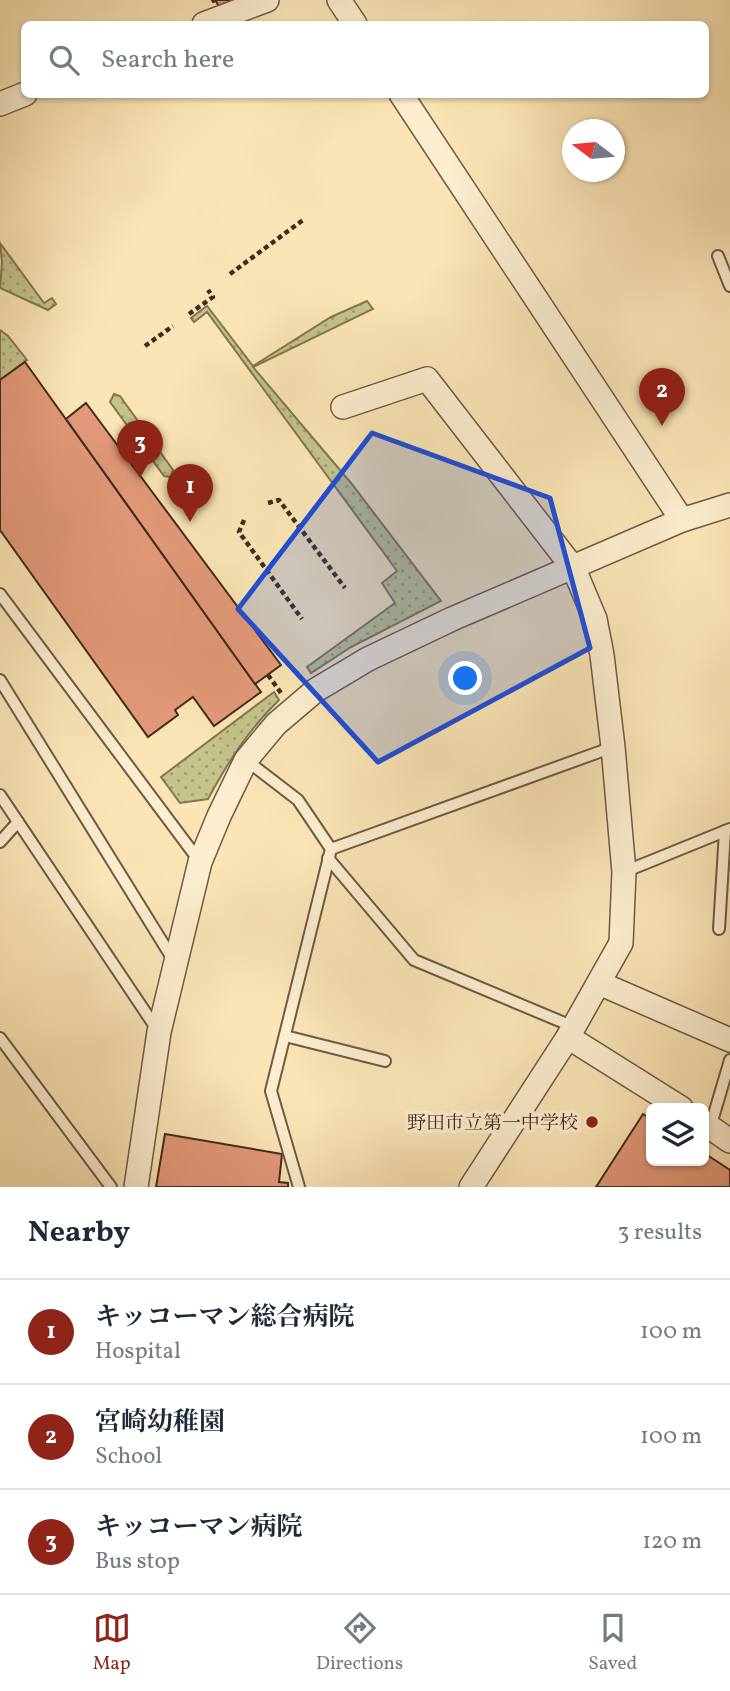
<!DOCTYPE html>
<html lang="en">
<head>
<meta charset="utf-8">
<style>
	body { margin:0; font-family:Vollkorn,"Noto Serif JP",serif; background:#f2f2f3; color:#1f2937 }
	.controls { position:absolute; right:21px; bottom:21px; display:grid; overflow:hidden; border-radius:10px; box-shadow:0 2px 5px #0004 }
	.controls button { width:63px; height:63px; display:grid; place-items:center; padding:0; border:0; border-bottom:2px solid #e0e1e3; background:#fff; color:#1f2937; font:35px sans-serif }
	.compass { position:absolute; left:562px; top:119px; width:63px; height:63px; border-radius:50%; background:#fff; box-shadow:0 2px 5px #0004; rotate:286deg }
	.you { position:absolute; left:466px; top:679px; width:24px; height:24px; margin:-18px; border:5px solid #fff; border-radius:50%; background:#1a73e8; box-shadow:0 0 0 10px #1a73e833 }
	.badge { display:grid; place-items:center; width:46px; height:46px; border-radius:50%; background:#8f2418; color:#fff; font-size:23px; font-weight:700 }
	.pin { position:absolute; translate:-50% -58px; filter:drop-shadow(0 2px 4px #0008) }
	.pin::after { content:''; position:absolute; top:37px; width:24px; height:21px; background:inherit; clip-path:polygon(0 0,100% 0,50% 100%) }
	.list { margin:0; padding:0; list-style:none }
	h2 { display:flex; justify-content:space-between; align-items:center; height:91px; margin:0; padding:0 28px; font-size:30px }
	h2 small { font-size:23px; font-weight:400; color:#747a83 }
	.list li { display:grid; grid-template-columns:46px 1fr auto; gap:21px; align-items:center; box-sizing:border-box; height:105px; padding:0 28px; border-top:2px solid #e0e1e3 }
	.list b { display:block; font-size:26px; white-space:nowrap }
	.list p { margin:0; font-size:23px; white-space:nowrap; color:#747a83 }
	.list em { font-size:23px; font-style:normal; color:#747a83 }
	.icon { flex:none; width:38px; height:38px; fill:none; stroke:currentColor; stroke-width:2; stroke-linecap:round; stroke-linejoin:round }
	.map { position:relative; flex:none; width:730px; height:1187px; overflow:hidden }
	.search { position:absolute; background:#fff; box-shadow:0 2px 5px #0004; left:21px; right:21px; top:21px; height:77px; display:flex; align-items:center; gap:18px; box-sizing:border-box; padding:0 24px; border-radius:10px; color:#747a83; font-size:26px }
	.sheet { height:406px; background:#fff }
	nav { display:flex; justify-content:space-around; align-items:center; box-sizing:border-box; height:98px; border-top:2px solid #e0e1e3; background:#fff; font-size:19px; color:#747a83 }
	nav a { display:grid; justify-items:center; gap:4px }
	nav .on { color:#8f2418 }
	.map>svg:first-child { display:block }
	.grass { fill:url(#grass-dots); stroke:#827655; stroke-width:2 }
	.building { fill:#e39979; stroke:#412a20; stroke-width:2 }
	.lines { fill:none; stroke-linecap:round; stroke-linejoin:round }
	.lane-casing { stroke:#705945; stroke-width:14 }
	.street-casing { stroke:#705945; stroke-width:26 }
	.path { stroke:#412a20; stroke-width:4.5; stroke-dasharray:5 3.5; stroke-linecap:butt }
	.lane { stroke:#fceecf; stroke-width:10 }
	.street { stroke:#fceecf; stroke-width:23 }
	.marked { fill:#1d4ed8; fill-opacity:0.2; stroke:#1d4ed8; stroke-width:5; stroke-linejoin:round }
	.poi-dot { fill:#8f2418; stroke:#fceecf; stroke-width:2.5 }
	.labels { text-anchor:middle; stroke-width:7; stroke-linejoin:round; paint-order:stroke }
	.poi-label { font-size:19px; fill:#412a20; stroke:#fceecf; text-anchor:end }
</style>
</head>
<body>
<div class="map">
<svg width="730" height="1187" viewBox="0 0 730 1187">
	<defs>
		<pattern id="grass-dots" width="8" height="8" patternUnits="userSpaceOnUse" patternTransform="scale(1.75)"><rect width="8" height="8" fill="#c3c38a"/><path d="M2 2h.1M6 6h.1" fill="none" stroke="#a09f70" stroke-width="1.8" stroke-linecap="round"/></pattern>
	</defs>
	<rect width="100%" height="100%" fill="#fbe5b5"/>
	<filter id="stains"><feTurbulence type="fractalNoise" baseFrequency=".00286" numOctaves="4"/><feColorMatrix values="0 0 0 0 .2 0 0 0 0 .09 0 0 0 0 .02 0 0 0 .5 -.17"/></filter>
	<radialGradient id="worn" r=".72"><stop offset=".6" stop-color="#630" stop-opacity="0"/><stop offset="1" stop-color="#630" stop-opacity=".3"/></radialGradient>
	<!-- grass -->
	<g class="grass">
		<polygon points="0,243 44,303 52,298 56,304 48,310 0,288 2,262"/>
		<polygon points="367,301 373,309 253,367 351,483 441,601 351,647 311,673 307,667 395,603 382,583 397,571 207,312 194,322 191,318 207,306 253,366 331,317"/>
		<polygon points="0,330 8,336 27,360 0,380"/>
		<polygon points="114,394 120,396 173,470 171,477 164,476 110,402"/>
		<path d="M274,692L279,700C249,729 228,762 208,799L180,803L161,777Z"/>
	</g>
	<!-- building -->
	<g class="building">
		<polygon points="212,0 230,0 231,2 219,7 216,1 213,2"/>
		<polygon points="25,362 261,692 214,726 193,697 175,710 178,715 148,737 0,530 0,380"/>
		<polygon points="86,403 281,665 255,684 66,419"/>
		<polygon points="643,1114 651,1119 651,1161 704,1161 704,1153 730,1170 730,1187 596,1187"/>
		<polygon points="165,1134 282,1154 279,1182 288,1183 288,1187 156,1187"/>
	</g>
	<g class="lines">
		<defs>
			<g id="lane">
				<polyline points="718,256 730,286"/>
				<polyline points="0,594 200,862"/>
				<polyline points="0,680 174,961"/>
				<polyline points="246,760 298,800 331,849"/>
				<polyline points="0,795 158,1031"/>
				<polyline points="0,842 18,822"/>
				<polyline points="328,858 414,960 574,1027"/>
				<polyline points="624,872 730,829"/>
				<polyline points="719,929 725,831"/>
				<polyline points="285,1036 385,1061"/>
				<polyline points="0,1038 111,1187"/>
				<polyline points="710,1128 730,1060"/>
				<polyline points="299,1187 271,1091 331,849 613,747"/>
			</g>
			<g id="street">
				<polyline points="339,0 355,24"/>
				<polyline points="204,24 267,0"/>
				<polyline points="401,94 682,520"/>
				<polyline points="0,104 25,94"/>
				<polyline points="343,407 427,379 574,569 595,619 602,655 613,747 624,872 621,943 568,1037 471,1187"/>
				<polyline points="599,983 730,1040"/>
				<polyline points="568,1037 681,1108"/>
				<polyline points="704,1123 730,1141"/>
				<polyline points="136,1187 159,1032 200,862 219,816 246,760 276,724 316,690 368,659 452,619 682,520 730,505"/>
			</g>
		</defs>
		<!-- lane casing -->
		<use href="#lane" class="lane-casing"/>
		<!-- street casing -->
		<use href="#street" class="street-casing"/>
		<!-- path -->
		<g class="path">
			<polyline points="230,274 303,220"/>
			<polyline points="189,314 213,297 208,290"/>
			<polyline points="145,346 173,326"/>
			<polyline points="268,503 279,500 345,588"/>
			<polyline points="244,520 239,532 302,619"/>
			<polyline points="268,675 281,693"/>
		</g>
		<!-- lane -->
		<use href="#lane" class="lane"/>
		<!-- street -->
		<use href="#street" class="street"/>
	</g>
	<!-- marked area -->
	<path class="marked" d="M372,433L550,498L590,648L378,762L238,609Z"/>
	<!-- markers -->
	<circle class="poi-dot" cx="592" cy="1122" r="7"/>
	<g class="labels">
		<!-- poi labels -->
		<g class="poi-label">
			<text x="578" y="1129">野田市立第一中学校</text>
		</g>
	</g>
	<rect width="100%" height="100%" filter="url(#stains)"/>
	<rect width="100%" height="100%" fill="url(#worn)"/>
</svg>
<div class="controls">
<button><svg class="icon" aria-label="layers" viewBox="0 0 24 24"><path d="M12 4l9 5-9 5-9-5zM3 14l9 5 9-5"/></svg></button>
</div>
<svg class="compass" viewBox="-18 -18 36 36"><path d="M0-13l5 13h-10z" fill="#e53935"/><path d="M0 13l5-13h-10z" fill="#747a83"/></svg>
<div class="you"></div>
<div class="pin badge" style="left:190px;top:522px">1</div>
<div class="pin badge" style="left:662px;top:426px">2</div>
<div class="pin badge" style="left:140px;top:478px">3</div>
<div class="search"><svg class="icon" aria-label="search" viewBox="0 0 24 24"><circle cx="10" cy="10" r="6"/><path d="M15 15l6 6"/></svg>Search here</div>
</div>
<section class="sheet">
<h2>Nearby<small>3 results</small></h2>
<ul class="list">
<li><span class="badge">1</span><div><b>キッコーマン総合病院</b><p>Hospital</p></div><em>100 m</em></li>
<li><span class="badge">2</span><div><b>宮崎幼稚園</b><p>School</p></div><em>100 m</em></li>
<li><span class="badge">3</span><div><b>キッコーマン病院</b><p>Bus stop</p></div><em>120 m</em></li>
</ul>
</section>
<nav>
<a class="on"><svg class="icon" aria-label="map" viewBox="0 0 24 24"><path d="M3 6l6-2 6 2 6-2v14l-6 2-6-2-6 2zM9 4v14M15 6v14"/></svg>Map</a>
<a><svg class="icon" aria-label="directions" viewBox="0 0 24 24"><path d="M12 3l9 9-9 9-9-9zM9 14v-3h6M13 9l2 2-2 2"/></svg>Directions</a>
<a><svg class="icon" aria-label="saved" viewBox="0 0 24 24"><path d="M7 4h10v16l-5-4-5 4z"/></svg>Saved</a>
</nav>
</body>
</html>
